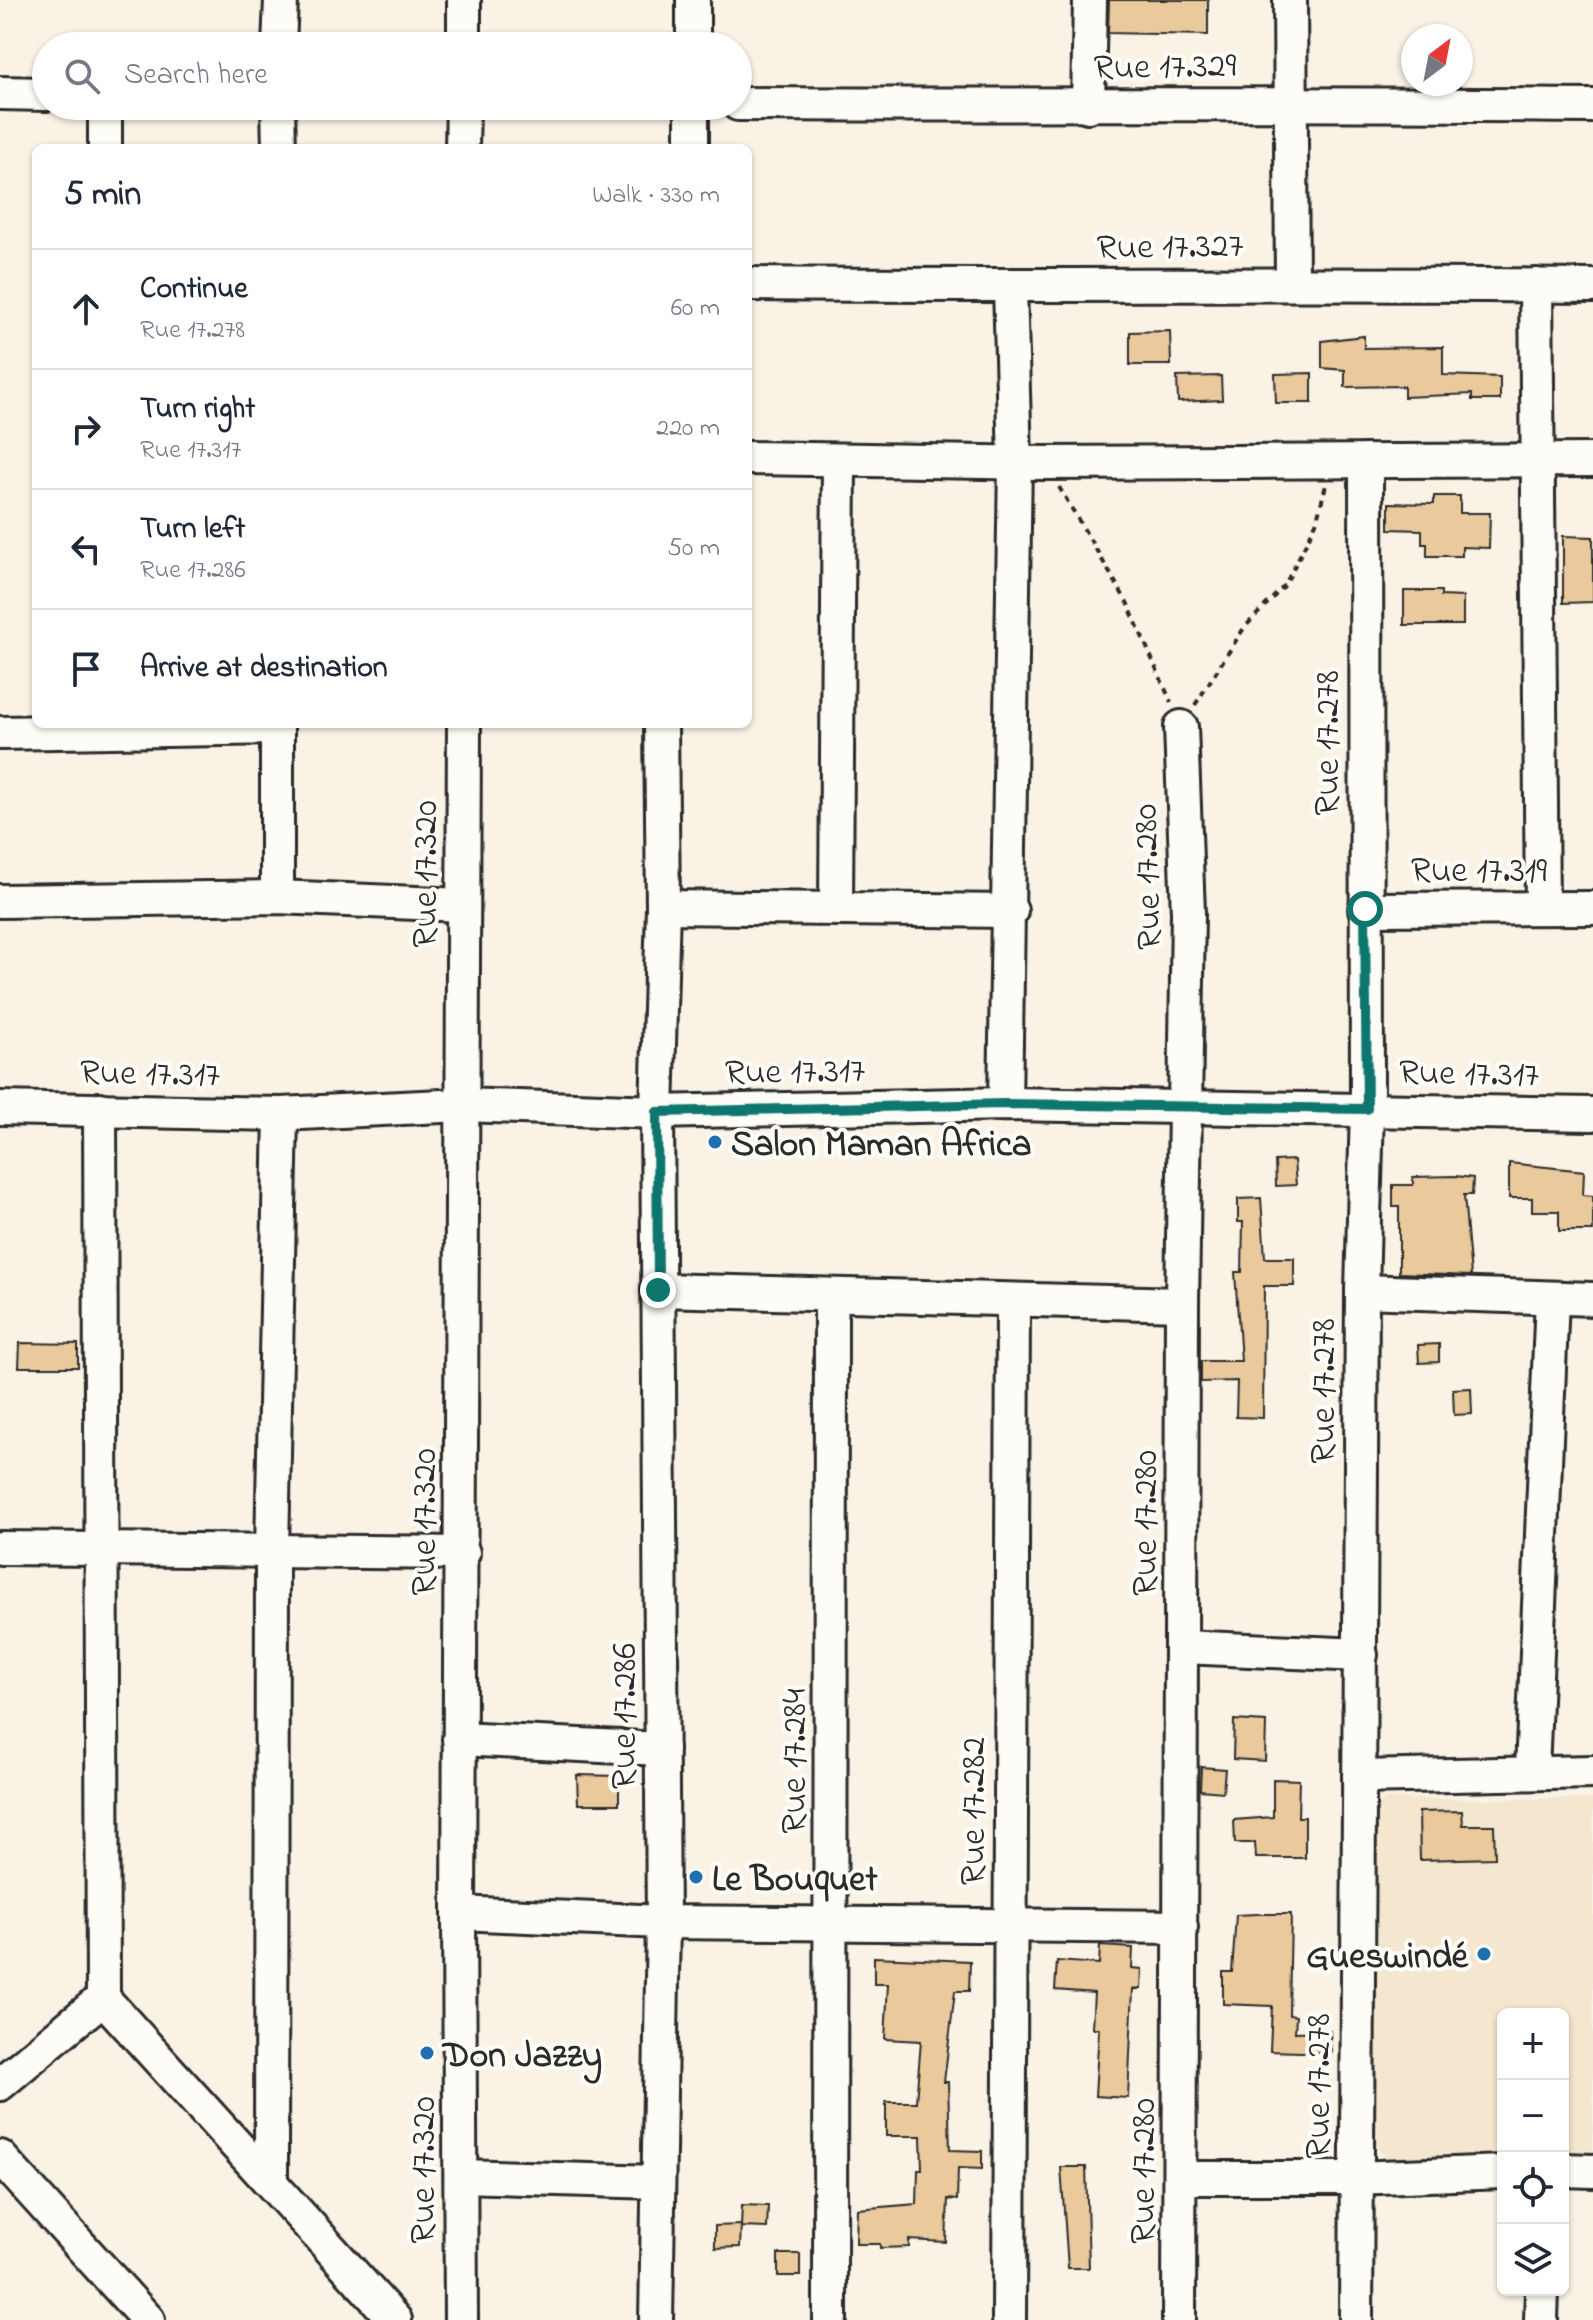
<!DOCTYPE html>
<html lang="en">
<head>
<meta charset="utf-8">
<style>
	body { margin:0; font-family:"Indie Flower",sans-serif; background:#f6f6f7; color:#1f2937 }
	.controls { position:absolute; right:24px; bottom:24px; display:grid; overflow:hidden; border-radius:12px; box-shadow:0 2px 6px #0004 }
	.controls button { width:72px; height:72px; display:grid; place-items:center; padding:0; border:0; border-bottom:2px solid #e0e1e3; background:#fff; color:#1f2937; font:40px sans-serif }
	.compass { position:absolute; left:1401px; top:24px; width:72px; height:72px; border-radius:50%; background:#fff; box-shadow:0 2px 6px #0004; rotate:32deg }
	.stop { position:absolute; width:24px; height:24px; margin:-18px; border:6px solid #0f766e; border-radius:50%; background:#fff }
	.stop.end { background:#0f766e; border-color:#fff; box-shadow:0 2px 8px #0008 }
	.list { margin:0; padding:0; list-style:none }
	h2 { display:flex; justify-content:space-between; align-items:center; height:104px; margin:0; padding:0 32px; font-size:34px }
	h2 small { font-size:26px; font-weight:400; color:#747a83 }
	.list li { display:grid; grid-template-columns:52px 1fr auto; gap:24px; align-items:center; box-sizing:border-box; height:120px; padding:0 32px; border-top:2px solid #e0e1e3 }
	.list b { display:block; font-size:30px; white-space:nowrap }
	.list p { margin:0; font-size:26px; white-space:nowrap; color:#747a83 }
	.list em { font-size:26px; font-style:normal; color:#747a83 }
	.icon { flex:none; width:44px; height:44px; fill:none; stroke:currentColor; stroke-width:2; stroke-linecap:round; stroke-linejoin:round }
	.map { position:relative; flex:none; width:1593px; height:2320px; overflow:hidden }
	.search { position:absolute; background:#fff; box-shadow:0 2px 6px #0004; left:32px; top:32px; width:720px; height:88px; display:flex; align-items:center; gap:20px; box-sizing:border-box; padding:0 28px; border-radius:44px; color:#747a83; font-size:30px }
	.panel { position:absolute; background:#fff; box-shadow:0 2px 6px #0004; left:32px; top:144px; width:720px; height:584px; border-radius:12px }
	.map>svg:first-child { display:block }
	.built { fill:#f4e6cf }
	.building { fill:#eaca9c; stroke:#2b2b2b; stroke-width:2 }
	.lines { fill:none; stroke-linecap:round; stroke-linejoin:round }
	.minor-casing { stroke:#2b2b2b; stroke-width:38 }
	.path { stroke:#2b2b2b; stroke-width:4; stroke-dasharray:6 6; stroke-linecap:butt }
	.minor { stroke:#fdfcf7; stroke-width:32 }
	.route { stroke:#0f766e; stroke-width:10 }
	.poi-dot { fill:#1f6fb2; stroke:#fdfcf7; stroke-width:3 }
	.labels { text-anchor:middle; stroke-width:8; stroke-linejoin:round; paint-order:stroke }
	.street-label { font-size:36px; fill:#2b2b2b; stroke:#fdfcf7 }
	.poi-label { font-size:36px; font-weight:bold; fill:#2b2b2b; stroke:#fdfcf7; text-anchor:start }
</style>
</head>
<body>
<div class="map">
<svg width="1593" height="2320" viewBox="0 0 1593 2320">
	<rect width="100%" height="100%" fill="#f9f2e5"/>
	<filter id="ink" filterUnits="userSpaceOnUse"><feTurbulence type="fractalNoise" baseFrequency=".0125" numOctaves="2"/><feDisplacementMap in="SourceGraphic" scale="16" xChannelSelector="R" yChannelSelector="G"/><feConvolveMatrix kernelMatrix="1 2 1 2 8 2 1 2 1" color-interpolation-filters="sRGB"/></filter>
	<g filter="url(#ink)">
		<!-- built -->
		<polygon class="built" points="1386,1799 1593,1799 1593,2160 1563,2159 1563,2014 1503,2014 1503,2159 1387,2158 1373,2144 1377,1806"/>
		<!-- building -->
		<g class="building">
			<polygon points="1109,0 1208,0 1208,35 1108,33"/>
			<polygon points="1170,331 1171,365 1130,365 1130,332"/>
			<polygon points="1364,336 1364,348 1443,347 1443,375 1500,377 1500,400 1472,400 1472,394 1404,397 1404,386 1345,387 1345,370 1322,368 1322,341"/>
			<polygon points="1312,373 1312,403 1276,403 1275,374"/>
			<polygon points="1221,376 1222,400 1178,402 1177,377"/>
			<polygon points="1434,496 1460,496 1460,513 1490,513 1489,548 1462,547 1462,556 1427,556 1427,544 1422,544 1422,530 1389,529 1389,503 1434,504"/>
			<polygon points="1563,536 1593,537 1593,602 1563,603"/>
			<polygon points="1404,591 1441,591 1441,596 1463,597 1463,625 1404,625"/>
			<polygon points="1294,1160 1296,1185 1276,1186 1275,1161"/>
			<polygon points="1509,1163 1584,1171 1583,1195 1593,1196 1593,1231 1559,1231 1559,1211 1532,1211 1532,1198 1509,1198"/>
			<polygon points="1455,1176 1473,1178 1472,1195 1464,1195 1471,1276 1399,1273 1399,1207 1393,1207 1393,1185 1413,1185 1413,1177"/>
			<polygon points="1261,1198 1265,1258 1294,1258 1294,1286 1264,1286 1263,1418 1236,1417 1237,1381 1201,1382 1201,1361 1241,1361 1235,1272 1242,1272 1243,1222 1238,1222 1238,1199"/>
			<polygon points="20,1343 78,1344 78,1367 19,1367"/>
			<polygon points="1439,1344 1439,1362 1419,1363 1418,1345"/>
			<polygon points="1471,1388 1472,1414 1454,1415 1453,1389"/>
			<polygon points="1234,1720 1266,1722 1265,1761 1233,1759"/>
			<polygon points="1201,1767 1225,1769 1223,1792 1200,1790"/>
			<polygon points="577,1775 619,1776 619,1804 578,1804"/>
			<polygon points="1273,1779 1299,1780 1298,1817 1305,1817 1305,1858 1256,1858 1255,1843 1235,1843 1234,1820 1273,1817"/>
			<polygon points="1462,1811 1463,1825 1494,1825 1495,1858 1420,1860 1419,1812"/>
			<polygon points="1258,1914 1291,1914 1289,2015 1296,2016 1295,2032 1330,2031 1331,2053 1270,2051 1272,2006 1223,2004 1223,1972 1232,1972 1236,1915"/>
			<polygon points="1100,1946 1133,1948 1132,1968 1142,1969 1141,1989 1133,1989 1128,2098 1095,2096 1099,2029 1092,2028 1094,1993 1055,1990 1057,1961 1099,1964"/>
			<polygon points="874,1957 970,1961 969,1991 955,1991 944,2082 948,2082 950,2150 982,2151 982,2169 958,2168 957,2200 948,2199 946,2242 909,2240 909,2247 880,2248 880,2244 856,2244 857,2209 917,2204 918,2169 922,2169 921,2136 886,2136 886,2102 916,2102 921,2041 885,2039 888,1984 874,1984"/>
			<polygon points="1061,2167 1086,2167 1089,2268 1068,2268"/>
			<polygon points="742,2205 768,2206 767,2228 741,2227"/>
			<polygon points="741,2225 740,2247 715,2248 715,2226"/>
			<rect x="778" y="2254" width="22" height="22"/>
		</g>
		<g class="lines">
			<defs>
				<g id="minor">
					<polyline points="1290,0 1292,282"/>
					<polyline points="279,46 281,0"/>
					<polyline points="464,46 464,0"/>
					<polyline points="693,46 693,0"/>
					<polyline points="0,93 46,94"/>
					<path d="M738,104C1023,106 1308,102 1593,106"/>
					<polyline points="105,106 105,148"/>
					<polyline points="278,106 279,148"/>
					<polyline points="1088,106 1090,0"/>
					<polyline points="462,148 463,106"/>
					<polyline points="692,148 692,106"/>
					<path d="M748,284C1030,287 1311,282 1593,286"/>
					<polyline points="1536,285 1542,907"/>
					<polyline points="748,458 1044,463 1593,460"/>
					<polyline points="277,724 277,897"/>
					<polyline points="0,733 277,728"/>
					<polyline points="0,901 277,897 463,905"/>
					<polyline points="663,907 1011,911"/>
					<polyline points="836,907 839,460"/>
					<polyline points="1365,909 1593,908"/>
					<polyline points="1005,1104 1015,462 1010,287"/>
					<polyline points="0,1108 281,1114 462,1105 657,1112 1005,1104 1593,1114"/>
					<polyline points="100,1109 103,1998 395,2320"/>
					<polyline points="658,1290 1182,1304"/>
					<polyline points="1362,1291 1593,1299"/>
					<polyline points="0,1548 463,1553"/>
					<polyline points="1183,1647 1361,1655"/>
					<polyline points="459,1739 662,1749"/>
					<polyline points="1532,1771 1552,1298"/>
					<polyline points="1359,1777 1593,1772"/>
					<polyline points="459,1913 663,1922 1181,1927"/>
					<polyline points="0,2084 103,1998"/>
					<polyline points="0,2157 148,2320"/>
					<polyline points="1563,2170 1593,2171"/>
					<polyline points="461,2176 657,2182"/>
					<polyline points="1182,2178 1355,2178 1503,2172"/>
					<polyline points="271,2182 272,1550 281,1114"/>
					<polyline points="461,2320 459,1913 464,724"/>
					<polyline points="656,2320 663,1922 657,1112 663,907 661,724"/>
					<polyline points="830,2320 831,1297"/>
					<polyline points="1009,2320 1013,1302"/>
					<polyline points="1179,2320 1182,1304 1188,913 1181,727"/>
					<polyline points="1356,2320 1362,1291 1367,1109 1366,461"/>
					<polyline points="1541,2320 1542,2290"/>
				</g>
			</defs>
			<!-- minor casing -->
			<use href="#minor" class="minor-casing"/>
			<!-- path -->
			<g class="path">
				<polyline points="1059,487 1127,602 1171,702"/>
				<polyline points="1195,705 1244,628 1285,585 1316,523 1326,485"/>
			</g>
			<!-- minor -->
			<use href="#minor" class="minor"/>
		</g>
	</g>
	<g class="lines" filter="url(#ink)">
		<!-- route -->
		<polyline class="route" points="658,1290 657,1112 1005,1104 1367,1109 1365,909"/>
	</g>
	<!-- markers -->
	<g class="poi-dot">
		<circle cx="715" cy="1142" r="8"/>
		<circle cx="696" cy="1877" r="8"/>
		<circle cx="1484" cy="1954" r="8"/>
		<circle cx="427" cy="2053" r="8"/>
	</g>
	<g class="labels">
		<!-- street labels -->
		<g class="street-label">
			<text transform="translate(1165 64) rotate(-1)" y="13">Rue 17.329</text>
			<text transform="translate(1170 244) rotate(-1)" y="13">Rue 17.327</text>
			<text transform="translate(1325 743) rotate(-90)" y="13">Rue 17.278</text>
			<text x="1479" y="881">Rue 17.319</text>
			<text transform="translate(423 874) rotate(-90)" y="13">Rue 17.320</text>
			<text transform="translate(1145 877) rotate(-92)" y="13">Rue 17.280</text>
			<text transform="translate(795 1069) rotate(-1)" y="13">Rue 17.317</text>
			<text transform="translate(150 1071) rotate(1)" y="13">Rue 17.317</text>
			<text transform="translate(1469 1071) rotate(1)" y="13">Rue 17.317</text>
			<text transform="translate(1321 1391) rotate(-90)" y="13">Rue 17.278</text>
			<text transform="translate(422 1522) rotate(-90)" y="13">Rue 17.320</text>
			<text transform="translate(1143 1523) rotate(-90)" y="13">Rue 17.280</text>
			<text transform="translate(622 1716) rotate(-90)" y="13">Rue 17.286</text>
			<text transform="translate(792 1761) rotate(-90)" y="13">Rue 17.284</text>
			<text transform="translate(971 1811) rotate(-90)" y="13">Rue 17.282</text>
			<text transform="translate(1316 2086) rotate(-90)" y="13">Rue 17.278</text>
			<text transform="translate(421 2170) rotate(-90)" y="13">Rue 17.320</text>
			<text transform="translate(1141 2171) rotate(-90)" y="13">Rue 17.280</text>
		</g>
		<!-- poi labels -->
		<g class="poi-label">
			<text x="731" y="1155">Salon Maman Africa</text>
			<text x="712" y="1890">Le Bouquet</text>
			<text x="1468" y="1967" text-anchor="end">Gueswindé</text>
			<text x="443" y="2066">Don Jazzy</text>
		</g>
	</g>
</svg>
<div class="controls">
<button>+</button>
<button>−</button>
<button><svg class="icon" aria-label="locate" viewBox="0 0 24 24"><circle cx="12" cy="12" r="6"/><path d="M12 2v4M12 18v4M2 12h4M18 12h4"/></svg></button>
<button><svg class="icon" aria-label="layers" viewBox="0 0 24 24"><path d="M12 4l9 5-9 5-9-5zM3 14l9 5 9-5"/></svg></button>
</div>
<svg class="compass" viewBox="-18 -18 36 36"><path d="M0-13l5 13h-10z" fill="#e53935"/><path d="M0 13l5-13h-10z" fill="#747a83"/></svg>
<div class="stop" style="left:1365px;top:909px"></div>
<div class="stop end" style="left:658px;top:1290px"></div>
<div class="search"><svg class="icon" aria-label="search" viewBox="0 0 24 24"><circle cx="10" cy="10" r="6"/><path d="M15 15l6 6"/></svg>Search here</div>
<section class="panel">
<h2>5 min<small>Walk · 330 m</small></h2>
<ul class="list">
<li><svg class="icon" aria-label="ahead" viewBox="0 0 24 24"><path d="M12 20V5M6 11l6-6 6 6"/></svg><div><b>Continue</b><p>Rue 17.278</p></div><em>60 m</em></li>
<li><svg class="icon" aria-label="right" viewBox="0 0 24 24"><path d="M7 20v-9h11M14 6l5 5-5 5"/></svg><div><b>Turn right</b><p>Rue 17.317</p></div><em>220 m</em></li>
<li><svg class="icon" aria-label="left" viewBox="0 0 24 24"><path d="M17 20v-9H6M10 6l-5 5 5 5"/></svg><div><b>Turn left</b><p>Rue 17.286</p></div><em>50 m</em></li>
<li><svg class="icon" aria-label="arrive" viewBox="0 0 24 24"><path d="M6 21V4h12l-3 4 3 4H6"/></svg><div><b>Arrive at destination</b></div></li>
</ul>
</section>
</div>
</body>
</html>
